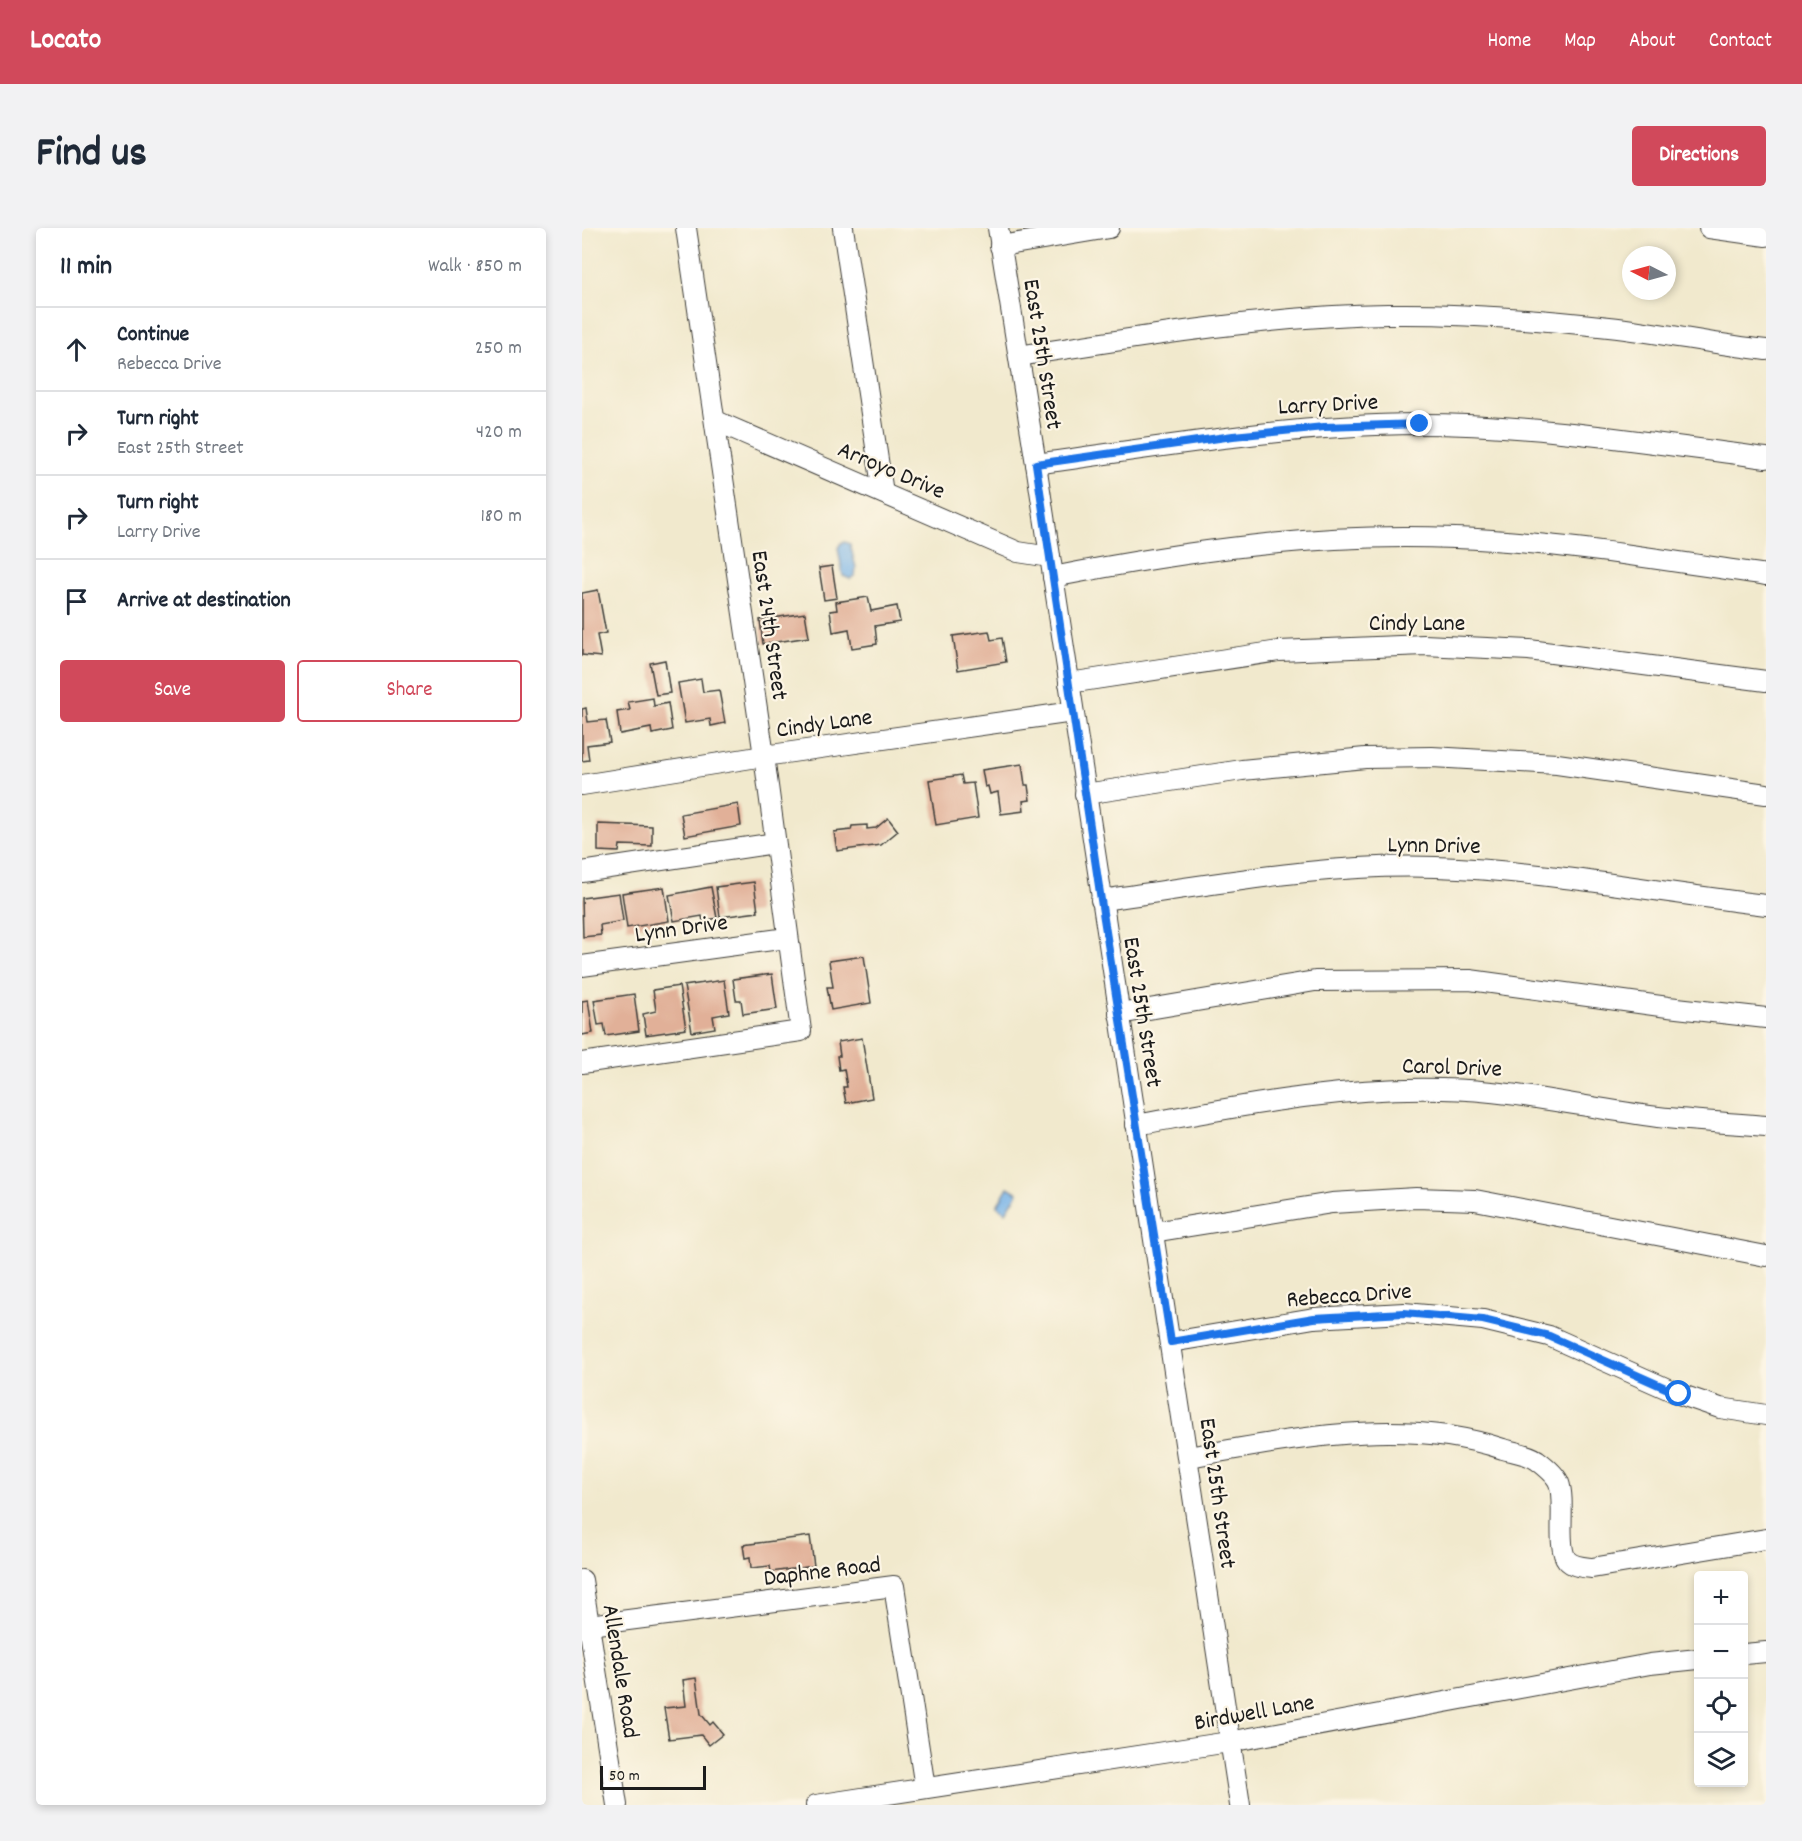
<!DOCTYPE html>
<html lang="en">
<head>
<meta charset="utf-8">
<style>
	body { margin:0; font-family:Dekko,sans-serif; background:#f2f2f3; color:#1f2937 }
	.controls { position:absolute; right:18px; bottom:18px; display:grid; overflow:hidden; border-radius:6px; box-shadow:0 3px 9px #0003 }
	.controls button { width:54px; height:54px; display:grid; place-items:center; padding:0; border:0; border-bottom:2px solid #e0e1e3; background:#fff; color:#1f2937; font:30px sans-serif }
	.compass { position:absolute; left:1040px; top:18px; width:54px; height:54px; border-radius:50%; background:#fff; box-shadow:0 3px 9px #0003; rotate:276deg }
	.scale { position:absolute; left:18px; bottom:15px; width:106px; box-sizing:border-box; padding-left:6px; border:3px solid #1c1c1c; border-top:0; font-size:16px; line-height:21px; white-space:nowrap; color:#1c1c1c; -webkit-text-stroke:4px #fcf5e5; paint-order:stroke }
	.stop { position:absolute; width:18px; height:18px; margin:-14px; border:4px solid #1a73e8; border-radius:50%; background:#fff }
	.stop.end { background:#1a73e8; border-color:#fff; box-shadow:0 2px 6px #0008 }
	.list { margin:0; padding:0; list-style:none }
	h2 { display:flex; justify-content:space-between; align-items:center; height:78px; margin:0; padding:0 24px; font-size:26px }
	h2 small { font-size:20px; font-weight:400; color:#747a83 }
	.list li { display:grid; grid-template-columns:39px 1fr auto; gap:18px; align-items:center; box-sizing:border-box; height:84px; padding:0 24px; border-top:2px solid #e0e1e3 }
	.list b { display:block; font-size:22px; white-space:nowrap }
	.list p { margin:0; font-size:20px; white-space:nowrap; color:#747a83 }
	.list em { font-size:20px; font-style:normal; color:#747a83 }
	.actions { display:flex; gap:12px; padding:18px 24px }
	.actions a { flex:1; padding:14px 0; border:2px solid #d1495b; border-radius:6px; text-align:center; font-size:21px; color:#d1495b }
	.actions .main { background:#d1495b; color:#fff }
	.icon { flex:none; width:33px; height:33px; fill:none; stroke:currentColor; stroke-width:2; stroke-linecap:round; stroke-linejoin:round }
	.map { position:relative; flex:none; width:1184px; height:1577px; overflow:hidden; border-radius:6px }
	header { display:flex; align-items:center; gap:36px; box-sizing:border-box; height:84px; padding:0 30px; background:#d1495b; color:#fff }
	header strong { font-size:28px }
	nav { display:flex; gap:33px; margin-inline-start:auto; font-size:21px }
	.intro { display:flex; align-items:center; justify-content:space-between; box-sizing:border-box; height:144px; padding:0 36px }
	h1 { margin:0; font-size:42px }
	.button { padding:15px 27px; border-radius:6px; background:#d1495b; color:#fff; font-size:21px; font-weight:700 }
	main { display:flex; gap:36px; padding:0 36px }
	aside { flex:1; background:#fff; border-radius:6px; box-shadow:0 3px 9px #0003 }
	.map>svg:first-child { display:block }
	.water { fill:#76b2e8; stroke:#496782; stroke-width:1.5 }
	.building { fill:#e1b098 }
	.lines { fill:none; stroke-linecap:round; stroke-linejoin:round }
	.minor-casing { stroke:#3c3b37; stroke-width:22 }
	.minor { stroke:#fff; stroke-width:20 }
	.route { stroke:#1a73e8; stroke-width:8 }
	.labels { text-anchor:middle; stroke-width:4.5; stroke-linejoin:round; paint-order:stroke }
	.street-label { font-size:24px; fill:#1c1c1c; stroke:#fcf5e5 }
</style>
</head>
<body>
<header>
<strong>Locato</strong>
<nav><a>Home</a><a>Map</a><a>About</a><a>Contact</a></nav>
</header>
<div class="intro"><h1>Find us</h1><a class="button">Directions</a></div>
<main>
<aside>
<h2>11 min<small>Walk · 850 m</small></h2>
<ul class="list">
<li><svg class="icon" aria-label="ahead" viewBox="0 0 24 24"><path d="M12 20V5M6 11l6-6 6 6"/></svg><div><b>Continue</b><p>Rebecca Drive</p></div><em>250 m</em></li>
<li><svg class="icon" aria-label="right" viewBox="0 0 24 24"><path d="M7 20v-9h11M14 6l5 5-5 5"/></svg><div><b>Turn right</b><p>East 25th Street</p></div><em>420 m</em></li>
<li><svg class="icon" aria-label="right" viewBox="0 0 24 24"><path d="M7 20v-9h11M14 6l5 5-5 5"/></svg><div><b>Turn right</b><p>Larry Drive</p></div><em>180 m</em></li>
<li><svg class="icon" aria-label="arrive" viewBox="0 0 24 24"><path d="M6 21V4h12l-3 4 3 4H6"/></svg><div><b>Arrive at destination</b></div></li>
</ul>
<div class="actions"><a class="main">Save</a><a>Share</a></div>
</aside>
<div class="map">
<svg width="1184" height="1577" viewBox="0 0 1184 1577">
	<rect width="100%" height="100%" fill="#fcf5e5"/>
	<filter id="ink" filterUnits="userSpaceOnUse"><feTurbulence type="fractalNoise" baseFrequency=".0167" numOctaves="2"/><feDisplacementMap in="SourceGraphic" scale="12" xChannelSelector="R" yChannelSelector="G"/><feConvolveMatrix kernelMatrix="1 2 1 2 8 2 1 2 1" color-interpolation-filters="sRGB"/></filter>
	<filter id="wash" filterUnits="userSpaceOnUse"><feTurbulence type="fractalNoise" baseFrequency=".008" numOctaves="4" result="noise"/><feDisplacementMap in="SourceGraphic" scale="24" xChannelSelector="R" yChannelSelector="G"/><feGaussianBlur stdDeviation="1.35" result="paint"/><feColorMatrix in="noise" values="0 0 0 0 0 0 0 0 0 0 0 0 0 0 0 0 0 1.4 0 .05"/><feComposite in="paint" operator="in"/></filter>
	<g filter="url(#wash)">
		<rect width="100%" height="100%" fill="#f1e9cd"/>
		<!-- water -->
		<g class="water">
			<polygon points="263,314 268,316 274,340 273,347 268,351 261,348 256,320 259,315"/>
			<polygon points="426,959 436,965 424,984 415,978"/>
		</g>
		<g id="blocks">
			<!-- building -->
			<g class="building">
				<polygon points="250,338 255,370 242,372 237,340"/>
				<polygon points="16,362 24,405 15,407 19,429 0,427 0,365"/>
				<polygon points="286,369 289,383 315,378 318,394 293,398 295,416 270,420 267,401 251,404 248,383 255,382 254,374"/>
				<polygon points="223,385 227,409 181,416 178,392"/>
				<polygon points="407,403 409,412 420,410 424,434 376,442 371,408"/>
				<polygon points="83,432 88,465 74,467 68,435"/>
				<polygon points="119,451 121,464 137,462 143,495 129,498 128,491 103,495 96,455"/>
				<polygon points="71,470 72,478 86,475 90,502 70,506 69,500 38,506 35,484 48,482 46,474"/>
				<polygon points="4,480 6,494 24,492 28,514 5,517 7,532 0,533 0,481"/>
				<polygon points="440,536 443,557 446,557 448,572 441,573 442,583 419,586 416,564 408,566 406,558 403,559 400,542"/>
				<polygon points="379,547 381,556 391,555 396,590 354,597 347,552"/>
				<polygon points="156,576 159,598 103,608 99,586"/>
				<polygon points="306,590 316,603 299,617 255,623 252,604 269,602 270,598 285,597 285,601 294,600"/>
				<polygon points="16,596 70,598 70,618 38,617 37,624 16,623"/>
				<polygon points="172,654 176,684 138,689 134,659"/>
				<polygon points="82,659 87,693 45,700 40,665"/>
				<polygon points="129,659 135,690 121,693 120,688 92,693 87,667"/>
				<polygon points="37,665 41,693 18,697 19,707 1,709 0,670"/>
				<polygon points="282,728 289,775 249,782 245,759 251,759 247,733"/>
				<polygon points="190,746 195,781 161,786 159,772 154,772 151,751"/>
				<polygon points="142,752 147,785 131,788 133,800 110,804 102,758"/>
				<polygon points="97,758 104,801 64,807 61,786 74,783 71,762"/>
				<polygon points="52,766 57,803 24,808 22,796 16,797 12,772"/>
				<polygon points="6,772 11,805 0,807 0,773"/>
				<polygon points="280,810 290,870 264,875 261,859 265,859 262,841 257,842 255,828 258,828 256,814"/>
				<polygon points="228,1308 232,1338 189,1344 188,1338 169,1340 168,1329 163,1330 161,1317"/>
				<polygon points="114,1450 119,1486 128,1497 131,1494 141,1506 127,1517 119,1507 87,1511 82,1480 104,1478 101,1452"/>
			</g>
		</g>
	</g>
	<g filter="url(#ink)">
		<use href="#blocks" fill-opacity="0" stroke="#3c3b37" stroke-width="1.5"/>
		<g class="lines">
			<defs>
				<g id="minor">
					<polyline points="261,0 301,265"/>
					<polyline points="416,0 454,236 658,1577"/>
					<polyline points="1127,0 1184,8"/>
					<polyline points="418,18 527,0"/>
					<path d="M437,128C558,109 682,88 806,86C877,85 956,91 1027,99C1080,105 1131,116 1184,122"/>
					<polyline points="134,193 436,324 468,329"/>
					<path d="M454,236C582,218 708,197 837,196C953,196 1069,215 1184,230"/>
					<path d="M471,349C602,323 739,304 873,310C977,314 1081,332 1184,347"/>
					<polyline points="487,455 697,423 842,417 947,422 1184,453"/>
					<polyline points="0,557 182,528 491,484"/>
					<polyline points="503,566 660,542 783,530 850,529 975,536 1184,566"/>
					<polyline points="0,644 193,615"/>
					<path d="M519,672C630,657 742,635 854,639C965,643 1074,664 1184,677"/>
					<polyline points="0,738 205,710"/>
					<polyline points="537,786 733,753 888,752 1086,779 1184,790"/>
					<polyline points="0,835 219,803 182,528 104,0"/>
					<path d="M554,897C655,879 756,858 860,861C933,862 1004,880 1076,889C1112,893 1148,895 1184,898"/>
					<polyline points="571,1004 750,975 834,970 893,972 1184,1028"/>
					<polyline points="589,1114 732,1090 822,1085 901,1092 967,1108 1097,1166 1138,1180 1184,1187"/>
					<path d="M606,1229C709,1212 818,1187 921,1221C932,1224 946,1226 955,1232C963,1238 974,1247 977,1255C984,1274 974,1319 985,1332C991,1339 1002,1339 1010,1340L1184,1311"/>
					<polyline points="0,1352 35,1577"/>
					<polyline points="7,1397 312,1358 343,1560"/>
					<polyline points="1162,1426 1184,1424"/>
					<polyline points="234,1577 647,1514 1068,1436 1116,1431"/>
				</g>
			</defs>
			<!-- minor casing -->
			<use href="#minor" class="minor-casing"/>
			<!-- minor -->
			<use href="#minor" class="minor"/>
		</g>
	</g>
	<g class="lines" filter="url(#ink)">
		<!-- route -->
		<polyline class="route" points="838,196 742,199 651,208 454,236 519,672 589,1114 732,1090 822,1085 901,1092 967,1108 1097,1166"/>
	</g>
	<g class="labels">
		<!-- street labels -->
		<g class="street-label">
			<text transform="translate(462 126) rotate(81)" y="8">East 25th Street</text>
			<text transform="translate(746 175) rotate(-3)" y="8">Larry Drive</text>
			<text transform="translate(310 241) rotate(23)" y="8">Arroyo Drive</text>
			<text x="835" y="402">Cindy Lane</text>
			<text transform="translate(189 397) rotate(82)" y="8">East 24th Street</text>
			<text transform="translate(242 494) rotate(-8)" y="8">Cindy Lane</text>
			<text transform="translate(852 616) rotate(1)" y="8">Lynn Drive</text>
			<text transform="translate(99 699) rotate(-8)" y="8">Lynn Drive</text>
			<text transform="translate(562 784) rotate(81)" y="8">East 25th Street</text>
			<text transform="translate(870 838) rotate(2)" y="8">Carol Drive</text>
			<text transform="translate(767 1066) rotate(-4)" y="8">Rebecca Drive</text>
			<text transform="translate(637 1265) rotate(82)" y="8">East 25th Street</text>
			<text transform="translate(240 1342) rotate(-7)" y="8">Daphne Road</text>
			<text transform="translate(40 1443) rotate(81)" y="8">Allendale Road</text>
			<text transform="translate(672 1483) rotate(-10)" y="8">Birdwell Lane</text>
		</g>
	</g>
</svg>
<div class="controls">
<button>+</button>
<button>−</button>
<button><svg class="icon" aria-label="locate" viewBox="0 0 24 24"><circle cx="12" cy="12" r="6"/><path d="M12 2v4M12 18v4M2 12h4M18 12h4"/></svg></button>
<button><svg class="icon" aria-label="layers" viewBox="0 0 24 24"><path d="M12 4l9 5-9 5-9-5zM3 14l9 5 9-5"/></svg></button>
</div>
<svg class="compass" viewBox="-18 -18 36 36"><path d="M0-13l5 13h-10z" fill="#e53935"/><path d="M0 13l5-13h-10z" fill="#747a83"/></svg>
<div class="scale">50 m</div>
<div class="stop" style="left:1097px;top:1166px"></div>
<div class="stop end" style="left:838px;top:196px"></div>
</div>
</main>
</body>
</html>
